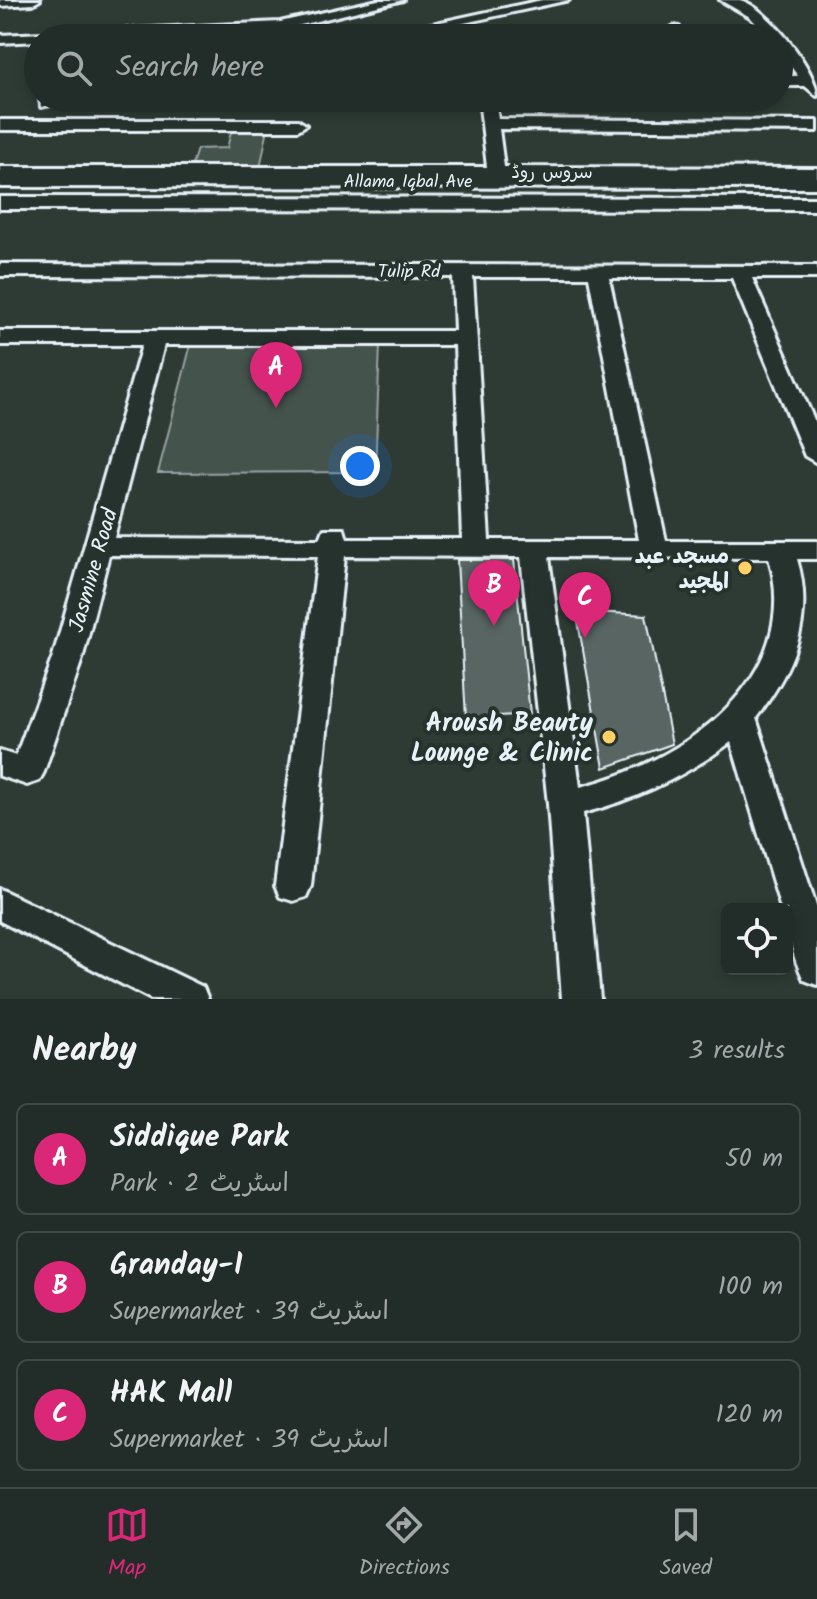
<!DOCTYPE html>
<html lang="en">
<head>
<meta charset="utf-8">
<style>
	body { margin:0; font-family:Kalam,"Playpen Sans Arabic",sans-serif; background:#2e3834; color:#f1f3f6 }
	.controls { position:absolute; right:24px; bottom:24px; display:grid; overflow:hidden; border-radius:12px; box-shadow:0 4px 12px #0003 }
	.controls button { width:72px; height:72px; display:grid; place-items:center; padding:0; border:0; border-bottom:2px solid #3f4845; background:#222c28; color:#f1f3f6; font:40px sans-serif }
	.you { position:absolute; left:360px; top:466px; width:28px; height:28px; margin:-20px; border:6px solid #fff; border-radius:50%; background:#1a73e8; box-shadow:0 0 0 12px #1a73e833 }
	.badge { display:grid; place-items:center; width:52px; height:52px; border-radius:50%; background:#db2777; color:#fff; font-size:26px; font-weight:700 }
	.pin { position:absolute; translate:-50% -66px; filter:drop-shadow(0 2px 4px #0008) }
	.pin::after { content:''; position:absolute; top:42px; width:28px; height:24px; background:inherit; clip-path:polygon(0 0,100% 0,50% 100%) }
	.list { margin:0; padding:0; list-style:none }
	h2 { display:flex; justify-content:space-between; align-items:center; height:104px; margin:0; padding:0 32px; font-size:34px }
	h2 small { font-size:26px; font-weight:400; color:#a2a7a8 }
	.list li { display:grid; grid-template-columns:52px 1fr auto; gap:24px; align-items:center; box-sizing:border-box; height:112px; margin:0 16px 16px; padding:0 16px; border:2px solid #3f4845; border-radius:12px }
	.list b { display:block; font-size:30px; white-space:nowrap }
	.list p { margin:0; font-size:26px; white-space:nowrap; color:#a2a7a8 }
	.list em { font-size:26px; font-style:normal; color:#a2a7a8 }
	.icon { flex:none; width:44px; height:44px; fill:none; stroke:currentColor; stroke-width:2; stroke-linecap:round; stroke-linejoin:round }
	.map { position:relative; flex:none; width:817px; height:999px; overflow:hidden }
	.search { position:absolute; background:#222c28; box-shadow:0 4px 12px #0003; left:24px; right:24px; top:24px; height:88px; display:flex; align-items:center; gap:20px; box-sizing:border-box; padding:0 28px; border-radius:44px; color:#a2a7a8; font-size:30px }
	.sheet { height:488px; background:#222c28 }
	nav { display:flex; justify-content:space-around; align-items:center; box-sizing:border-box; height:112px; border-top:2px solid #3f4845; background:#222c28; font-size:22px; color:#a2a7a8 }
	nav a { display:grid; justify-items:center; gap:4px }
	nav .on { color:#db2777 }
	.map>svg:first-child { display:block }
	.green { fill:#45524e; stroke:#96a2a3; stroke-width:2 }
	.building { fill:#596563; stroke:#e8f1f8; stroke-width:2 }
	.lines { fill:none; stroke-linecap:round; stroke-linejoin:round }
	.minor-casing { stroke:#e8f1f8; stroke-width:6 }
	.major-casing { stroke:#e8f1f8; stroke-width:6 }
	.minor { fill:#26332d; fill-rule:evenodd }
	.major { fill:#26332d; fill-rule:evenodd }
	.poi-dot { fill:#ffd166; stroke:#26332d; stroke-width:3 }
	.labels { text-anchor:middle; stroke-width:8; stroke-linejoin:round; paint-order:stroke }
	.far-street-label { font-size:18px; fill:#e8f1f8; stroke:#26332d }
	.poi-label { font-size:22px; font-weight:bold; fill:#e8f1f8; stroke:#26332d; text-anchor:end }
	.street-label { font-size:22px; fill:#e8f1f8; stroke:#26332d }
	.near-poi-label { font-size:26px; font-weight:bold; fill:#e8f1f8; stroke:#26332d; text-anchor:end }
</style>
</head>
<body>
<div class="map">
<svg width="817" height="999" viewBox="0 0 817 999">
	<rect width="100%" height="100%" fill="#2e3b35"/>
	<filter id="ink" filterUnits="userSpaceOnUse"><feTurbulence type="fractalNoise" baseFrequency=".0125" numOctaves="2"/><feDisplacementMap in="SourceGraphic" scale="16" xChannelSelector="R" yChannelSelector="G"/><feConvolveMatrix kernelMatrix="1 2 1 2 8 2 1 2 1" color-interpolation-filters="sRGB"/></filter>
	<g filter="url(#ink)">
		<!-- green -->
		<g class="green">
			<polygon points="232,128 268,128 260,168 191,168 197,149 227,148"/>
			<polygon points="191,344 380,344 375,472 158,473"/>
		</g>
		<!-- building -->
		<g class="building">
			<polygon points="457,560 514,560 530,714 466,718"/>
			<polygon points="576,611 646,615 672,744 604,768"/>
		</g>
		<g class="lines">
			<defs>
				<g id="minor">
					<polygon points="0,0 40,0 33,4 0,6"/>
					<polygon points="378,0 403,0 280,30 38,38 38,41 0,43 0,35 280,22"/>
					<polygon points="542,0 569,0 395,38 367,38"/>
					<path d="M720,0C726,0 734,0 740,0C767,7 817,70 817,96L805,86H779V76H798L779,50V38H770L750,17Z"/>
					<polygon points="674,26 679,27 685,38 671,38 667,30"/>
					<polygon points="40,98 56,98 55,104 41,107"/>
					<polygon points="479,98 495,98 498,119 817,121 817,131 499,129 504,167 817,168 817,178 0,177 0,167 487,167"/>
					<polygon points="0,120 298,120 306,125 298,130 0,130"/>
					<polygon points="0,197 817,198 817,210 0,209"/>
					<path d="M0,264L817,266V278H752L817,427V463L805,456L732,278H609L666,541H817V559H797C815,619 793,670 756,718L817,909V985L804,980C793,957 787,934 787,909H781L731,742C686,776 638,799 583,813L600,999H562L548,804L521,557L345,556L311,886L306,897L293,901L280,897L275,886L318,556L109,555L83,656L44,772L39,781L27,785L0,776V751L16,756L53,656L142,345H0V331H455L453,277L0,276ZM473,277H589L639,540H489ZM164,345H455L462,539H347L344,529H324L320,539L114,538ZM549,557L769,558C804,679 683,762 580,787Z"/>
					<polygon points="0,889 203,987 208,999 151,999 0,921"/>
				</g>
				<polygon id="major" points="0,173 817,174 817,188 0,187"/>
			</defs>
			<!-- minor casing -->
			<use href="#minor" class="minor-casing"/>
			<!-- major casing -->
			<use href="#major" class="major-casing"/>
			<!-- minor -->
			<use href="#minor" class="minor"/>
			<!-- major -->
			<use href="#major" class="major"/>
		</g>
	</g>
	<!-- markers -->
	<g class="poi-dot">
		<circle cx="745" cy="568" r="8"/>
		<circle cx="609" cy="737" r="8"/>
	</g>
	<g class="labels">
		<!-- far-street labels -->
		<g class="far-street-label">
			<text x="552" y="178">سروس روڈ</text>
			<text x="408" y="187">Allama Iqbal Ave</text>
			<text x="409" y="277">Tulip Rd</text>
		</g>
		<!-- poi labels -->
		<g class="poi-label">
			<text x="729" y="563">مسجد عبد<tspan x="729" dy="25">المجید</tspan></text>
		</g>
		<!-- street labels -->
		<g class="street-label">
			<text transform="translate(92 570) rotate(-74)" y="8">Jasmine Road</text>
		</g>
		<!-- near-poi labels -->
		<g class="near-poi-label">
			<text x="593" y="731">Aroush Beauty<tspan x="593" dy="30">Lounge &amp; Clinic</tspan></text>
		</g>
	</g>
</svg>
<div class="controls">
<button><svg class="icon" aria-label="locate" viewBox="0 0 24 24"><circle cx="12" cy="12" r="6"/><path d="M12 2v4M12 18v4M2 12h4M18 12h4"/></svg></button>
</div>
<div class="you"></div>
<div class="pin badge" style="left:276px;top:408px">A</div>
<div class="pin badge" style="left:494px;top:626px">B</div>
<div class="pin badge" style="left:585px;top:638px">C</div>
<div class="search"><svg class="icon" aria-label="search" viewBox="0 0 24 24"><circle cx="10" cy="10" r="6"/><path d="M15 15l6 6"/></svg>Search here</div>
</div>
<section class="sheet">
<h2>Nearby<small>3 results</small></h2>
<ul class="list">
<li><span class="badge">A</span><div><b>Siddique Park</b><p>Park · اسٹریٹ 2</p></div><em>50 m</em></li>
<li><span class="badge">B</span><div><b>Granday-I</b><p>Supermarket · اسٹریٹ 39</p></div><em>100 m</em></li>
<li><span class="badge">C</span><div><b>HAK Mall</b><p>Supermarket · اسٹریٹ 39</p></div><em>120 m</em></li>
</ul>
</section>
<nav>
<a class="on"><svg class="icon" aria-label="map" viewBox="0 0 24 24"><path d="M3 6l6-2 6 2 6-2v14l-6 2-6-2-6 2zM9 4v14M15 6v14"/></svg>Map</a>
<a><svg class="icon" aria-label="directions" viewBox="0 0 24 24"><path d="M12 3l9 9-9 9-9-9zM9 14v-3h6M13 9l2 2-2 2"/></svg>Directions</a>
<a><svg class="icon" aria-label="saved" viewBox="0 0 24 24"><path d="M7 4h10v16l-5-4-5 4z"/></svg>Saved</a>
</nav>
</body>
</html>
